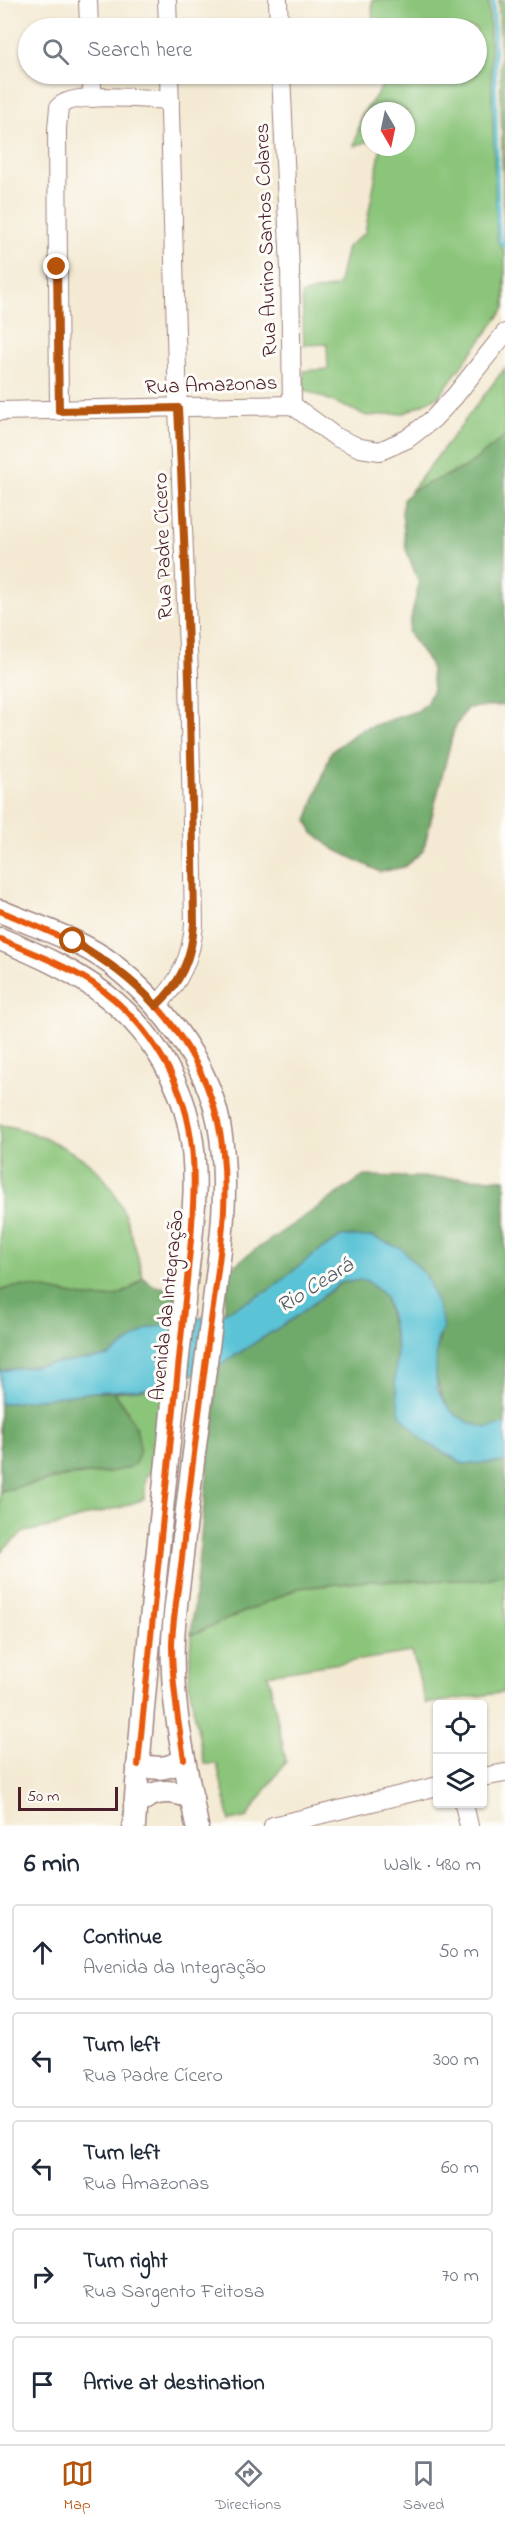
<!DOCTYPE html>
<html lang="en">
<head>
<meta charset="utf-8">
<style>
	body { margin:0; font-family:"Indie Flower",sans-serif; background:#f2f2f3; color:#1f2937 }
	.controls { position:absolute; right:18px; bottom:18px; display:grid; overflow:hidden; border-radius:6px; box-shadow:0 2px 4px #0004 }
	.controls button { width:54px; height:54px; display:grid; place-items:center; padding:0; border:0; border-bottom:2px solid #e0e1e3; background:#fff; color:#1f2937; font:30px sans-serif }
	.compass { position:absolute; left:361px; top:102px; width:54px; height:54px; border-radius:50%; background:#fff; box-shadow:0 2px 4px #0004; rotate:171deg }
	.scale { position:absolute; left:18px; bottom:15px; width:100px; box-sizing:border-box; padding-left:6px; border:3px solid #4a1f2b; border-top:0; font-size:16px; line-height:21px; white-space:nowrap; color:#4a1f2b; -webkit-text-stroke:4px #fdfcf7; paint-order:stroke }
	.stop { position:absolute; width:18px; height:18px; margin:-14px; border:4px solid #b45309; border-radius:50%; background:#fff }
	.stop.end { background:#b45309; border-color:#fff; box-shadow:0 2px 6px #0008 }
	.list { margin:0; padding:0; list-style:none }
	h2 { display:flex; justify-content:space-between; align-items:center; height:78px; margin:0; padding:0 24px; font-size:26px }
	h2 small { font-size:20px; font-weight:400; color:#747a83 }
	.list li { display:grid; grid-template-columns:39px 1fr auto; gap:18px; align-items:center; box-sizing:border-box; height:96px; margin:0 12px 12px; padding:0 12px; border:2px solid #e0e1e3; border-radius:6px }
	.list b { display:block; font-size:22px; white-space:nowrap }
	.list p { margin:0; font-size:20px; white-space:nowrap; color:#747a83 }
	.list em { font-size:20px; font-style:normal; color:#747a83 }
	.icon { flex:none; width:33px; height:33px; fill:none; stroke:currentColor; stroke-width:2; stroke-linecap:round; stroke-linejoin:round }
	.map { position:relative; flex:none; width:505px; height:1826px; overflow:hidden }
	.search { position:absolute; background:#fff; box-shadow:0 2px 4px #0004; left:18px; right:18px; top:18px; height:66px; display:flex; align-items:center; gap:15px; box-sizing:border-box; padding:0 21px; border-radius:33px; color:#747a83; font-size:22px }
	.sheet { height:618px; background:#fff }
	nav { display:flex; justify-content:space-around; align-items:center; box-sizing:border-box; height:84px; border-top:2px solid #e0e1e3; background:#fff; font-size:16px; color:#747a83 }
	nav a { display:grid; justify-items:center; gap:3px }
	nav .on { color:#b45309 }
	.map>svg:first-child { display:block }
	.green { fill:#8bc57a; stroke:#6a7252; stroke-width:1.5 }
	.forest { fill:#70aa6a; stroke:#5d644a; stroke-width:1.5 }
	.water { fill:#5ac3d5; stroke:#527180; stroke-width:1.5 }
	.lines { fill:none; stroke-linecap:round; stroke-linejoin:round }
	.stream { stroke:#5ac3d5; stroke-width:4 }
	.minor-casing { stroke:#9f847f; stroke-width:20 }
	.major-casing { stroke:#9f847f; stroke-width:25 }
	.minor { stroke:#fff; stroke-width:18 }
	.major { stroke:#fff; stroke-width:22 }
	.cycleway-casing { stroke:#fdfcf7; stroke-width:10 }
	.cycleway { stroke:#e8590c; stroke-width:6 }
	.route { stroke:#b45309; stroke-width:8 }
	.labels { text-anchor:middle; stroke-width:6; stroke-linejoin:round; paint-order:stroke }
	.street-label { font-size:21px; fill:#4a1f2b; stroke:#fdfcf7 }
	.water-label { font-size:22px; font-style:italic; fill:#505866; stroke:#fdfcf7 }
</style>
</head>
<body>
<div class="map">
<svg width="505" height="1826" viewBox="0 0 505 1826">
	<rect width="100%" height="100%" fill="#fdfcf7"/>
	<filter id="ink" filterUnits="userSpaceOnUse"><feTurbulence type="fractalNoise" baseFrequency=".0167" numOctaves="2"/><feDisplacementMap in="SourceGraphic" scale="12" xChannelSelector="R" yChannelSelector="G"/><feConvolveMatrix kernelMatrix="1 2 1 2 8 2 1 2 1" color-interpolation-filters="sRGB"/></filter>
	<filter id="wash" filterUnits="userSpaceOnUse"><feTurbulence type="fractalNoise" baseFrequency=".008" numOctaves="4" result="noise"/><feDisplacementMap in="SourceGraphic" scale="24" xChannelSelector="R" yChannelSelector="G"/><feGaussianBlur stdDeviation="1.35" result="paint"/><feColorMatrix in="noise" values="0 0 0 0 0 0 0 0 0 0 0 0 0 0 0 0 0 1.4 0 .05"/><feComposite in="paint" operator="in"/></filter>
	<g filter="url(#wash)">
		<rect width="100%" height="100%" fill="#f4ead3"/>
		<!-- green -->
		<g class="green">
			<polygon points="372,0 489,0 497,240 505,252 505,308 439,396 405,413 367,416 303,389 304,371 328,369 327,344 304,345 302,294 338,286 347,247 365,233 381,147 406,147 406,111 370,111 370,141 354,146 362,115 380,90 385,74 476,74 476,28 373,28"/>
			<polygon points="499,0 505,0 505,242 504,238"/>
			<polygon points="505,368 505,436 466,467 411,491"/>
			<path d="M0,1125C20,1127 39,1135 57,1144C66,1149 76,1154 85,1160C122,1186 133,1237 143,1278C137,1283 132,1289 125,1292C88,1312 37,1274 0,1291Z"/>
			<polygon points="163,1388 157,1466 146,1476 144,1499 122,1507 88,1515 60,1525 24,1532 0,1552 0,1491 70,1476 107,1473 128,1410 113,1392"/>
			<polygon points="505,1574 505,1692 426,1704 412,1652 268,1674 286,1761 247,1817 230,1821 217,1764 204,1764 189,1685 191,1635 299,1588 369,1581 483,1580"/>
		</g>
		<!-- forest -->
		<g class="forest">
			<polygon points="505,436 505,705 467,708 454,729 423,851 404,867 380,872 334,849 313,833 307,821 331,752 360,730 417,711 426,704 433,689 430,664 408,632 419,583 406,549 402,513 403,500 411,491 466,467"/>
			<path d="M364,1176L505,1179V1424C499,1425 492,1428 486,1428C436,1424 427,1366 443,1328L343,1236L317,1252L268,1291L224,1313L228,1271L246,1256Z"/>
			<path d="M143,1278L155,1286L177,1290L172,1324L149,1328L109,1356L0,1371V1291C37,1274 88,1312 125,1292C132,1289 137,1283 143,1278Z"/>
			<polygon points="366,1280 385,1296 397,1348 395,1382 425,1442 464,1464 505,1462 505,1574 483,1580 369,1581 299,1588 191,1635 218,1366 294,1318 344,1281"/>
			<path d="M94,1392H113C127,1408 149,1442 135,1463C131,1469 120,1470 114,1471C99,1475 83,1473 68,1476C45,1480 23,1486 0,1491V1404Z"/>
		</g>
		<!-- water -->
		<polygon class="water" points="343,1236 373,1237 402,1249 427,1277 441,1316 443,1328 437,1341 436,1373 437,1390 445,1403 454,1414 468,1422 487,1428 505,1424 505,1462 464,1464 425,1442 400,1415 395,1382 397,1348 391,1316 385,1296 366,1280 343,1281 294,1318 218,1366 170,1383 163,1388 94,1392 0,1404 0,1371 109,1356 149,1328 224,1313 268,1291 317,1252"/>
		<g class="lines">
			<!-- stream -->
			<polyline class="stream" points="493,0 498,220 500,241 505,246"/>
		</g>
	</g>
	<g filter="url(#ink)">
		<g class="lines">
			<defs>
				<g id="minor">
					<polyline points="88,0 89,28"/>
					<polyline points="167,0 168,28"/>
					<polyline points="278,0 279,28"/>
					<polyline points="91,74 93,98"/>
					<polyline points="281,74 290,269 292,405"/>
					<polyline points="0,411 292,405 336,437 360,448 380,451 407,439 433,419 454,397 505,333"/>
					<path d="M59,411L57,129L59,107C71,91 148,99 170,100"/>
					<path d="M156,1006C180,983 192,957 194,924L189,674L178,408L169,74"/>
					<polyline points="482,1777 505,1773"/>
					<polyline points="464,1804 469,1826"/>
					<polyline points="273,1826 438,1786"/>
				</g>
				<g id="major">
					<path d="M0,911C37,927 79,939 112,964C161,1003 207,1061 219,1124C231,1190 219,1258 211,1324C201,1401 190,1478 182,1555C179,1584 174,1613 173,1642C170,1703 186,1766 197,1826"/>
					<path d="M0,939C81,972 142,1006 178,1090C205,1152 193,1226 185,1290C181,1335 175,1379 171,1423C157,1557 143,1691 134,1826"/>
					<path d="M138,1765C156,1769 169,1770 184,1759"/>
					<path d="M135,1806C152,1789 171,1789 192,1798"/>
				</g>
			</defs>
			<!-- minor casing -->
			<use href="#minor" class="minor-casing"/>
			<!-- major casing -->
			<use href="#major" class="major-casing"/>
			<!-- minor -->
			<use href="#minor" class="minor"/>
			<!-- major -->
			<use href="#major" class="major"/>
			<defs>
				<g id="cycleway">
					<path d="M0,911C50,932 99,950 138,987C176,1022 207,1072 218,1122C233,1189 219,1261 210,1328C200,1404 190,1481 182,1558C179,1586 173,1615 172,1644C172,1682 178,1721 184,1759"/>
					<path d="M0,939C31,952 62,964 91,982C144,1017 183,1077 191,1139C196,1173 193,1207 191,1240L138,1765"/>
				</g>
			</defs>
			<!-- cycleway casing -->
			<use href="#cycleway" class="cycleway-casing"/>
			<!-- cycleway -->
			<use href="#cycleway" class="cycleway"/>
		</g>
	</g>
	<g class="lines" filter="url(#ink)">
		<!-- route -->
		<path class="route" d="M57,267L59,411L178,408C187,580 192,752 194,924C192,957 181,983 156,1006C132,979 105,960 73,941"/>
	</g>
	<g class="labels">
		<!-- street labels -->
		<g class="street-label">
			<text transform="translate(265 240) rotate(-92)" y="7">Rua Aurino Santos Colares</text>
			<text transform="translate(211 384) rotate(-2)" y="7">Rua Amazonas</text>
			<text transform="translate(162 546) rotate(-92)" y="7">Rua Padre Cícero</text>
			<text transform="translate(166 1305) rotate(-84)" y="7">Avenida da Integração</text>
		</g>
		<!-- water labels -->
		<g class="water-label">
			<text transform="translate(314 1284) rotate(-32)" y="8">Rio Ceará</text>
		</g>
	</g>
</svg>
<div class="controls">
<button><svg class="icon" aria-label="locate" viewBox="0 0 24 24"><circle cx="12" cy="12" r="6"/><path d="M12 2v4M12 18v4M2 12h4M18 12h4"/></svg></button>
<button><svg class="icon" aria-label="layers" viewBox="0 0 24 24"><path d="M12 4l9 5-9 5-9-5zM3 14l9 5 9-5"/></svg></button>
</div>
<svg class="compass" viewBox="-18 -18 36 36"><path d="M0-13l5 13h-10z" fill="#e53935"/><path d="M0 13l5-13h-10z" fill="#747a83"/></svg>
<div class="scale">50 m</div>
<div class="stop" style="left:73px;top:941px"></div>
<div class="stop end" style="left:57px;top:267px"></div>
<div class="search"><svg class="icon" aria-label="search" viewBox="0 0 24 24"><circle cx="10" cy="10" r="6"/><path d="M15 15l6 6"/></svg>Search here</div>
</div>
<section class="sheet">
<h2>6 min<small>Walk · 480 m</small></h2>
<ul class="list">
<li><svg class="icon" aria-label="ahead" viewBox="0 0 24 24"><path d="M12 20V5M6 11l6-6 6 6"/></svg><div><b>Continue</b><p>Avenida da Integração</p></div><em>50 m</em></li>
<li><svg class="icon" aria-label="left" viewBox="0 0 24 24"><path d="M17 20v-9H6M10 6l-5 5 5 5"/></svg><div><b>Turn left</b><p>Rua Padre Cícero</p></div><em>300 m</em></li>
<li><svg class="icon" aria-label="left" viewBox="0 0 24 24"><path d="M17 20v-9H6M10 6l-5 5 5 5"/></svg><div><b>Turn left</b><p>Rua Amazonas</p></div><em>60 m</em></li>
<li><svg class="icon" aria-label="right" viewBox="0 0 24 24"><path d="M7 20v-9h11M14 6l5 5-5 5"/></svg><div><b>Turn right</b><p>Rua Sargento Feitosa</p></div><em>70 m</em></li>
<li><svg class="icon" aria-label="arrive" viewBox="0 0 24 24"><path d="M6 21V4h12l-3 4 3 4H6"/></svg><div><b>Arrive at destination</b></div></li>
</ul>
</section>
<nav>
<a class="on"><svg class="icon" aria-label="map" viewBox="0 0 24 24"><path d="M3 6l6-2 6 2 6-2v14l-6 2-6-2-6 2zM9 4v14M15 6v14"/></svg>Map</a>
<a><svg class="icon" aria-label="directions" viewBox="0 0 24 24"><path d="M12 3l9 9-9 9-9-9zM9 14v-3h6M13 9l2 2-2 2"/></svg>Directions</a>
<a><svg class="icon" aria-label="saved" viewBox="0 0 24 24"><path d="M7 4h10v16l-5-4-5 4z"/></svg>Saved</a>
</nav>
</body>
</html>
